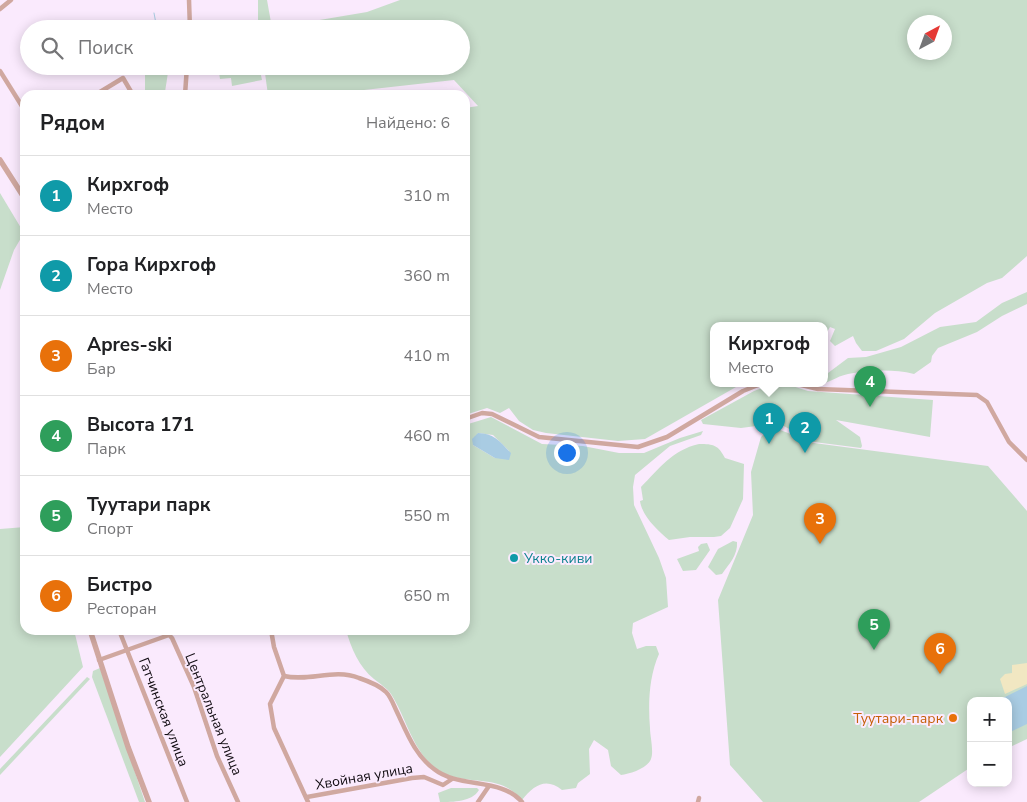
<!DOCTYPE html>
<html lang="ru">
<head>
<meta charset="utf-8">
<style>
	body { margin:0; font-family:"Nunito Sans",sans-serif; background:#f6f6f6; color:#202124 }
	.controls { position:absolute; right:15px; bottom:15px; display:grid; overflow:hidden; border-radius:10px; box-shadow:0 2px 12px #0003 }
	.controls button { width:45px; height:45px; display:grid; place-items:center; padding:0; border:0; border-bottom:1px solid #e0e0e0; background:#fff; color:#202124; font:25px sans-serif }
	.compass { position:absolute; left:907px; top:15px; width:45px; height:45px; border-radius:50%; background:#fff; box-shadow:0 2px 12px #0003; rotate:41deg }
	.you { position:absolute; left:566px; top:452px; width:18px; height:18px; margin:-12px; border:4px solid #fff; border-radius:50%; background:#1a73e8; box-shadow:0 0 0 8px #1a73e833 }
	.badge { display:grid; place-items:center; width:32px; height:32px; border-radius:50%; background:#7c3aed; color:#fff; font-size:16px; font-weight:700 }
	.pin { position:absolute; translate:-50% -41px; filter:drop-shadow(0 1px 2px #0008) }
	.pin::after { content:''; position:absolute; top:26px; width:18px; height:15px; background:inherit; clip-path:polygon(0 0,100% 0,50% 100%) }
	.popup { position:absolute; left:710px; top:322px; width:118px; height:65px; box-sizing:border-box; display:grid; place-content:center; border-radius:10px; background:#fff; filter:drop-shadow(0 1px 4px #0005); font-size:16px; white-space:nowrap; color:#757577 }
	.popup b { font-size:19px; color:#202124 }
	.popup::after { content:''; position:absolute; left:50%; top:100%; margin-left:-10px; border:10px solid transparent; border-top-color:#fff }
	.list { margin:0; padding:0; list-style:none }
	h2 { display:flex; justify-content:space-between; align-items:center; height:65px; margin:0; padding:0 20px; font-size:21px }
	h2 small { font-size:16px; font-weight:400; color:#757577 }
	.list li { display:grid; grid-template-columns:32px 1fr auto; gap:15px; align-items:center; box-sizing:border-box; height:80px; padding:0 20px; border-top:1px solid #e0e0e0 }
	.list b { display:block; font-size:19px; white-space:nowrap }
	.list p { margin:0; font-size:16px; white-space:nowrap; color:#757577 }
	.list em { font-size:16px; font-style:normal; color:#757577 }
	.icon { flex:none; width:28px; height:28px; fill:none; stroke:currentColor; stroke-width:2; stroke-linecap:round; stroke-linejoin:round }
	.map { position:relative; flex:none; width:1027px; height:802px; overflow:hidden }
	.search { position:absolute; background:#fff; box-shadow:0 2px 12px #0003; left:20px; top:20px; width:450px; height:55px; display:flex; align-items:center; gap:12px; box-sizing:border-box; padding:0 18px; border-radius:28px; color:#757577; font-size:19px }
	.panel { position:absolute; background:#fff; box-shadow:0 2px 12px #0003; left:20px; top:90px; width:450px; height:545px; border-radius:15px }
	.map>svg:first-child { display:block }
	.green { fill:#c8decb; fill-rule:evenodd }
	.sand { fill:#f1e7c2 }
	.water { fill:#a9cce3 }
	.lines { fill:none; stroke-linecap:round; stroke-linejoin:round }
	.stream { stroke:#a9cce3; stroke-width:1 }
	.minor { stroke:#d0a8a0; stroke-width:4.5 }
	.tertiary { stroke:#d0a8a0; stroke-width:5.5 }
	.culture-dot { fill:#0f9aa8; stroke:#faeafd; stroke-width:2 }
	.food-dot { fill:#e8710a; stroke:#faeafd; stroke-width:2 }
	.labels { text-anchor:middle; stroke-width:4; stroke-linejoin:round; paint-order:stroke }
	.culture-label { font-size:14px; fill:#0d838f; stroke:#faeafd; text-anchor:start }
	.street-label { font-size:14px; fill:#100b11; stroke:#faeafd }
	.food-label { font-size:14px; fill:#c56008; stroke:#faeafd; text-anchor:end }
</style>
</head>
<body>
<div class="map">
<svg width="1027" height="802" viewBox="0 0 1027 802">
	<rect width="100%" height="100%" fill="#faeafd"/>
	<!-- green -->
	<g class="green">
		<path d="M258,0H267L272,28L367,12L400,0H1027V256L1002,278L987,283L935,313L904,339L876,351H862L856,343L853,336L835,346L830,341L835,329L830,327L824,337V325H714V383H743L645,439L618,441L546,433L533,430L519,421L509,408L500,413L487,408L465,415V108L478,106L454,80L319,95H268L264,66H461V29H258ZM914,22H944V52H914Z"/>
		<polygon points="145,66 169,66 165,92 162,95 149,95 145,91"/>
		<polygon points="218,66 259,66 262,80 232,86 231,78 220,79"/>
		<polygon points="0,193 24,233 14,250 0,290"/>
		<path d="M1027,292V304L1002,316L977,332L938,348L932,356L931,362L914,374C893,369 870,370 848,374C833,377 829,386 811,383H824V376L848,358L866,357L901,347L940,327L976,322L1002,303Z"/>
		<polygon points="775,383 783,383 808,391 933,400 930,437 836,420 860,437 862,446 861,448 814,442 778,423 741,428 703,424 701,420 754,391"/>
		<path d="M491,417L542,444L583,446L619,453H644L680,438L703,431L701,435L670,446L635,475L633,487L634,505L659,558L666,578L668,607L633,623L632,633L637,649L646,646H656L659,654C649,676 648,704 650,728C650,736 654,751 651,759C648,768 630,774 621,775L611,766L608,750L594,740L589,749L590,774L578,783L576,788L562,790C546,777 534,785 522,800C500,774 474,785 448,775C415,763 408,720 391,694C387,688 380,684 374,679C359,667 351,648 346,630H465V425ZM478,433L493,435L509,451L495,458L473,445Z"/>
		<polygon points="775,428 814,443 988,466 1027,511 1027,739 1008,748 1008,701 971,701 971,767 919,802 763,802 730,765 718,600 753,515 751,472 761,437 767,431"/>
		<path d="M699,444C714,444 718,445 725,458L744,464L743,499L730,528L721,536L714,537H690L669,540C658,531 642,516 640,501L643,500L641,487C659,469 672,450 699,444Z"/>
		<polygon points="25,527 25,630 74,630 83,667 0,757 0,529"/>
		<path d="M733,541L737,542C738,555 729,564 722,574L716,575L708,567L718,549Z"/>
		<polygon points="707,543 710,550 696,570 683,571 677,559 699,551 698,547 701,544"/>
		<polygon points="100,668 145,802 139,802 92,677 93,671"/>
		<polygon points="87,677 90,679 0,775 0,769"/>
		<path d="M451,788H477L479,790C472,802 453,802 440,802L438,793Z"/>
	</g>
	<!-- sand -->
	<polygon class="sand" points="1027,663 1027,684 1005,694 1000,679 1005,674 1012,673 1012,665"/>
	<!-- water -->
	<g class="water">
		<path d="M478,433C494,433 500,442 511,453L509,460L495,458L473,445L472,439Z"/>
		<polygon points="1027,686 1027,724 1008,733 1008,701 997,701"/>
	</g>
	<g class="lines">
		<!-- stream -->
		<polyline class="stream" points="154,13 157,29"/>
		<!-- minor -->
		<g class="minor">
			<polyline points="189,0 190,29"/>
			<polyline points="0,9 11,0"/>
			<polyline points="0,71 25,111"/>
			<polyline points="95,95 123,78 133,95"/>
			<polyline points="185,95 187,66"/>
			<polyline points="793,383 818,389 977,395 987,402 1009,442 1027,460"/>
			<polyline points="465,419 482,413 492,414 539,437 638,447 667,437 743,391 763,383"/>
			<polyline points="119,630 187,802"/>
			<polyline points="271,630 274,647 284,676 270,704 274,728 308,802"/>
			<polyline points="99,660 169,635 172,638 194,687 217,756 238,802"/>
			<path d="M284,676C309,682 334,668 359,678C368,681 380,686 386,692C391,697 394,706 397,712C407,733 415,755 434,769C459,789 501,777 522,802"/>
			<polyline points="307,797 412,778 424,777 443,785 452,779"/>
			<polyline points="478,802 489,786"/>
			<polyline points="698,802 699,798"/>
		</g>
		<!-- tertiary -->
		<g class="tertiary">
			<polyline points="0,160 25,199"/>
			<polyline points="90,630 128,747 149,802"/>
		</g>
	</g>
	<!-- markers -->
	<circle class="culture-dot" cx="514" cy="558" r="5"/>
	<circle class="food-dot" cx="953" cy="718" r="5"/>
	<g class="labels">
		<!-- culture labels -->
		<g class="culture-label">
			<text x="524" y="563">Укко-киви</text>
		</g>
		<!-- street labels -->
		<g class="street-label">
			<text transform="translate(164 712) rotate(69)" y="5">Гатчинская улица</text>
			<text transform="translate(214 714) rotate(68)" y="5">Центральная улица</text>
			<text transform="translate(364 776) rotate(-10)" y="5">Хвойная улица</text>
		</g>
		<!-- food labels -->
		<g class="food-label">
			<text x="943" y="723">Туутари-парк</text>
		</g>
	</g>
</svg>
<div class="controls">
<button>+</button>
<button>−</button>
</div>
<svg class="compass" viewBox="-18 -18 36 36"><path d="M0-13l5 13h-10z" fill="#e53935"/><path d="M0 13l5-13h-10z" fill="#757577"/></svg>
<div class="you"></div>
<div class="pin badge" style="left:769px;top:444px;background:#0f9aa8">1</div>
<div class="popup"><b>Кирхгоф</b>Место</div>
<div class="pin badge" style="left:805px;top:453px;background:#0f9aa8">2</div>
<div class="pin badge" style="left:820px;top:544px;background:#e8710a">3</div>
<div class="pin badge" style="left:870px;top:407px;background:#2e9e5b">4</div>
<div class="pin badge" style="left:874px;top:650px;background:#2e9e5b">5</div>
<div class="pin badge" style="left:940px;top:674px;background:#e8710a">6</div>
<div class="search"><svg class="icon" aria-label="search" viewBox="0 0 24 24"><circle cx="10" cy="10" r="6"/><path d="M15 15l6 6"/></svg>Поиск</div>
<section class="panel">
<h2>Рядом<small>Найдено: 6</small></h2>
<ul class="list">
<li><span class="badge" style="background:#0f9aa8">1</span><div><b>Кирхгоф</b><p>Место</p></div><em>310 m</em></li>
<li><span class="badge" style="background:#0f9aa8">2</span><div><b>Гора Кирхгоф</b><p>Место</p></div><em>360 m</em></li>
<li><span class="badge" style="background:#e8710a">3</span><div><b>Apres-ski</b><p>Бар</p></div><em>410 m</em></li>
<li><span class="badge" style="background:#2e9e5b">4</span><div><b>Высота 171</b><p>Парк</p></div><em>460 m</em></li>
<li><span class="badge" style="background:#2e9e5b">5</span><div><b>Туутари парк</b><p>Спорт</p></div><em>550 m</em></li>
<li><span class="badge" style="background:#e8710a">6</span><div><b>Бистро</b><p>Ресторан</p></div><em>650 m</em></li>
</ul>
</section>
</div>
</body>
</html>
